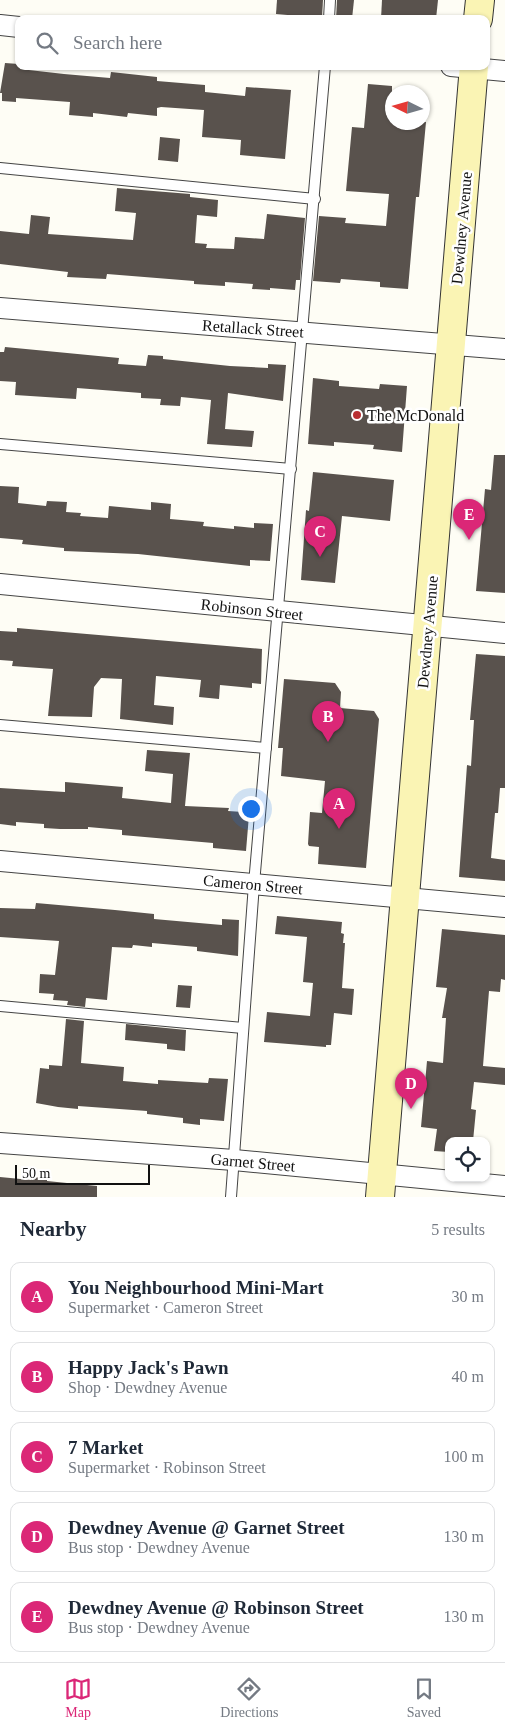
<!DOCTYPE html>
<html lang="en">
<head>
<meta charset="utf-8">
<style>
	body { margin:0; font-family:"Times New Roman",serif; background:#f6f6f7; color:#1f2937 }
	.controls { position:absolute; right:15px; bottom:15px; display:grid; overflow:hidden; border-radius:10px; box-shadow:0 1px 4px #0004 }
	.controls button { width:45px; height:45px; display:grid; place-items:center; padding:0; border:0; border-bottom:1px solid #e0e1e3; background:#fff; color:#1f2937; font:25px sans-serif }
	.compass { position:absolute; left:385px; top:85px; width:45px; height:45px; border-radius:50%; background:#fff; box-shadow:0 1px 4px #0004; rotate:275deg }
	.scale { position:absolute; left:15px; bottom:12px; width:135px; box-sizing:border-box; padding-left:5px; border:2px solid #111; border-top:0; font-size:14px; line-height:18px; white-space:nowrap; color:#111; -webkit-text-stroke:4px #fff; paint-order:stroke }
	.you { position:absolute; left:250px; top:808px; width:18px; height:18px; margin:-12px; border:4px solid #fff; border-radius:50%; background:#1a73e8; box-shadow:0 0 0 8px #1a73e833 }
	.badge { display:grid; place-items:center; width:32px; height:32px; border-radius:50%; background:#db2777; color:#fff; font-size:16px; font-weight:700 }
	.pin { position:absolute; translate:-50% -41px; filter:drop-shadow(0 1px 2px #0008) }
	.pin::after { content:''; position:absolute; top:26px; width:18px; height:15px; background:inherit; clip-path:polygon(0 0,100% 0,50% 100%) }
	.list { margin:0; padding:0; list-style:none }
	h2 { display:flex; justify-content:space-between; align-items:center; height:65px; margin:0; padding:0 20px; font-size:21px }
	h2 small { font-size:16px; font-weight:400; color:#747a83 }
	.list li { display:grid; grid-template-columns:32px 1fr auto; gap:15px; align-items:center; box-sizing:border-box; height:70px; margin:0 10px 10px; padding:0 10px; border:1px solid #e0e1e3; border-radius:10px }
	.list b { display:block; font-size:19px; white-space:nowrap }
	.list p { margin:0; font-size:16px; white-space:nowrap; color:#747a83 }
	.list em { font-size:16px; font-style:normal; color:#747a83 }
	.icon { flex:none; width:28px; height:28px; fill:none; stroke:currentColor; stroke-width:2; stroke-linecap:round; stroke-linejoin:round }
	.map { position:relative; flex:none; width:505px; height:1197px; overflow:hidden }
	.search { position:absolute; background:#fff; box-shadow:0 1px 4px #0004; left:15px; right:15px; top:15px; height:55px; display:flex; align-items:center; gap:12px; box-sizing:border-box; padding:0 18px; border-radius:10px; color:#747a83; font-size:19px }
	.sheet { height:465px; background:#fff }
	nav { display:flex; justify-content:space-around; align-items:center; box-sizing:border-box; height:70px; border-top:1px solid #e0e1e3; background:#fff; font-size:14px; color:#747a83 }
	nav a { display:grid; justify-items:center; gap:2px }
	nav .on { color:#db2777 }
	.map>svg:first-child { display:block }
	.building { fill:#59524d }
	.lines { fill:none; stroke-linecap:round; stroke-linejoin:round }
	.lane-casing { stroke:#444; stroke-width:12 }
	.street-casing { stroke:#444; stroke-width:22 }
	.secondary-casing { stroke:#333; stroke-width:30 }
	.lane { stroke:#fff; stroke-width:10 }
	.street { stroke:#fff; stroke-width:20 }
	.secondary { stroke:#faf4b4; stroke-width:28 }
	.poi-dot { fill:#b93033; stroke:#fff; stroke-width:2 }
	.labels { text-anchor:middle; stroke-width:5; stroke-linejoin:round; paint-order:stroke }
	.street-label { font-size:16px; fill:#111; stroke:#fff }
	.poi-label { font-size:16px; fill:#111; stroke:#fff; text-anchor:start }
</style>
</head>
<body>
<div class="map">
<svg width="505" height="1197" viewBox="0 0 505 1197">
	<rect width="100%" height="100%" fill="#fefdf5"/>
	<!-- building -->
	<g class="building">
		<polygon points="277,0 323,0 322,18 276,14"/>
		<polygon points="337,0 354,0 352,19 336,19"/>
		<polygon points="382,0 438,0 436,19 381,19"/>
		<polygon points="5,63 19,64 20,69 64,74 110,78 111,72 157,77 157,81 205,85 205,92 245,96 246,87 291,90 285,159 240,155 241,140 202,137 204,110 161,107 157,108 157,116 128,113 127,117 93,113 93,117 69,115 70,102 16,98 16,102 2,101 2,93 0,93"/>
		<polygon points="368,84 392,86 392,122 426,122 419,197 416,197 408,289 380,287 380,282 341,279 340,283 313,281 319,216 346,218 345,223 386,226 389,194 346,191 352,127 364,128"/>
		<polygon points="160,137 180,139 178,162 158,160"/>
		<polygon points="117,188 190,194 190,197 218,200 217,217 197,215 195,243 207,244 206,248 234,249 235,237 264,239 267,214 305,218 300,280 296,280 295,290 270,288 270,290 252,289 253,284 225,282 225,286 194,284 194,281 107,274 106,279 67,277 68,272 0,264 0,231 29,234 31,215 50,217 48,234 133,240 136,213 115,211"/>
		<polygon points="5,347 119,358 118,364 146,366 148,355 163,356 163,359 230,366 268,368 268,364 286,365 283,401 228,393 225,429 254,431 252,447 207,444 211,400 181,397 180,406 160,405 161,399 141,398 141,393 77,388 76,399 15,395 16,382 0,381 0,352 4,352"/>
		<polygon points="313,378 339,381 339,386 379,389 380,384 407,386 402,452 373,449 374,445 334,442 334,446 308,444"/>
		<polygon points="494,455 505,455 505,593 476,591 485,489 491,490"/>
		<polygon points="313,472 394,480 390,521 342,516 335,583 301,580 306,510 309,511"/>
		<polygon points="0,486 19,487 18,503 46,506 47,501 67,502 66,512 81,513 80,516 108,518 109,506 151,510 151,502 171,504 170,519 204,522 203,526 234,529 234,526 254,528 254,523 273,524 270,561 250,560 250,566 138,554 64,551 64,548 22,544 23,540 0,538"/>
		<polygon points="17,628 262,649 261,684 252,683 252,688 220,685 219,699 199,697 201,680 156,676 154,705 174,707 173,725 120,719 122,679 101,678 94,687 92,717 48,716 53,669 12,666 13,661 0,660 0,631 17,632"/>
		<polygon points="476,654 505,656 505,788 500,788 498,813 495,813 491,858 505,860 505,881 459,877 467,765 471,766 474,720 470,720"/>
		<polygon points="284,679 335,683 341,692 340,708 374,711 379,719 366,868 318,864 319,847 309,846 308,844 310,812 322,813 325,781 281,776 283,748 278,748"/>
		<polygon points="147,750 190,753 185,806 229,808 228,811 243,812 242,815 249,815 246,851 213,848 213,843 122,835 122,830 88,827 88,829 60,829 44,828 44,824 16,822 16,826 0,824 0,788 65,792 65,782 123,787 122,798 171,803 173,774 145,771"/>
		<polygon points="36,903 115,910 154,914 154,919 199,923 222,925 222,919 239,920 238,956 197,951 197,947 152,943 152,947 133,945 132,948 112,947 107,1000 86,998 85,1007 67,1005 68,1001 53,1000 54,994 39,993 40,974 55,975 59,941 0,937 0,908 35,909"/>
		<polygon points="277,916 342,922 341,933 344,934 343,943 345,943 342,988 354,989 352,1015 334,1013 331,1045 326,1045 326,1047 264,1042 267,1012 310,1016 313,983 303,982 307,937 275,934"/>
		<polygon points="442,929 505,935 505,980 501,979 500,992 489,991 483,1066 505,1068 505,1085 474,1082 471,1109 476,1110 473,1141 449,1141 449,1152 434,1151 437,1129 421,1127 427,1061 443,1063 446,1018 442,1018 447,988 436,987"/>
		<polygon points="178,985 192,986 190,1008 176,1007"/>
		<polygon points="66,1019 84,1021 81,1063 124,1067 123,1081 158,1084 158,1080 208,1083 209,1078 228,1079 224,1121 200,1119 200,1125 183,1123 183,1118 147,1114 147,1111 78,1106 78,1109 58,1107 36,1103 40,1068 49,1069 49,1065 62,1066"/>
		<polygon points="126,1024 186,1030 185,1051 167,1049 167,1044 125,1040"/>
		<polygon points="0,1177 31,1180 31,1177 47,1178 47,1181 97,1186 97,1197 0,1197"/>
	</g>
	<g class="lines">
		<defs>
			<g id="lane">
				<polyline points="329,19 330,0"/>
				<polyline points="0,168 315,199"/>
				<polyline points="0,444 291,469"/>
				<polyline points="0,725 266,748"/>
				<polyline points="0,1006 243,1028"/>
				<polyline points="231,1197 254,884 325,66"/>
			</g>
			<g id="street">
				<polyline points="0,25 19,27"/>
				<polyline points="451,66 505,71"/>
				<polyline points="0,308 505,349"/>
				<polyline points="0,584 505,633"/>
				<polyline points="0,861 505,907"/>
				<polyline points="0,1143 234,1160 505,1186"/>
			</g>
			<g id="secondary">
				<polyline points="478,19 480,0"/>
				<polyline points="380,1197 474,66"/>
			</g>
		</defs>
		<!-- lane casing -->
		<use href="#lane" class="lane-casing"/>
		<!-- street casing -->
		<use href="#street" class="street-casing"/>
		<!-- secondary casing -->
		<use href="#secondary" class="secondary-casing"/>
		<!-- lane -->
		<use href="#lane" class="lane"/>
		<!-- street -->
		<use href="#street" class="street"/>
		<!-- secondary -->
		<use href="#secondary" class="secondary"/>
	</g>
	<!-- markers -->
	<circle class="poi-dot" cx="357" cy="415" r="5"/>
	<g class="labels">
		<!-- street labels -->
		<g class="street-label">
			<text transform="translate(461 228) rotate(-85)" y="6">Dewdney Avenue</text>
			<text transform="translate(253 328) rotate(4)" y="6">Retallack Street</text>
			<text transform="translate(252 609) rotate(6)" y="6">Robinson Street</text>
			<text transform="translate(427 632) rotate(-85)" y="6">Dewdney Avenue</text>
			<text transform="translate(253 884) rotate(5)" y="6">Cameron Street</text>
			<text transform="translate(253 1162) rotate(5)" y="6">Garnet Street</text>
		</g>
		<!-- poi labels -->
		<g class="poi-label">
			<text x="367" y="421">The McDonald</text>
		</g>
	</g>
</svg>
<div class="controls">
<button><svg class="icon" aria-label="locate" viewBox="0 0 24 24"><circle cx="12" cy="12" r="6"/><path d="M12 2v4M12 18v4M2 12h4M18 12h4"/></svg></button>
</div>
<svg class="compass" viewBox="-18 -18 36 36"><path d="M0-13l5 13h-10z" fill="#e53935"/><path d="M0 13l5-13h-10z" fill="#747a83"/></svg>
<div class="scale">50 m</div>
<div class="you"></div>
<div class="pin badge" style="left:339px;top:829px">A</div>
<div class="pin badge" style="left:328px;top:742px">B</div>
<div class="pin badge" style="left:320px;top:557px">C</div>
<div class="pin badge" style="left:411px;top:1109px">D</div>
<div class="pin badge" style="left:469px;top:540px">E</div>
<div class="search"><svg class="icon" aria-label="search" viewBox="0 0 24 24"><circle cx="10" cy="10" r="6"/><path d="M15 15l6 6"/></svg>Search here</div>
</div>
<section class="sheet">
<h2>Nearby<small>5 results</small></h2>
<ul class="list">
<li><span class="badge">A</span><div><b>You Neighbourhood Mini-Mart</b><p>Supermarket · Cameron Street</p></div><em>30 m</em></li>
<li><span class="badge">B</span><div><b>Happy Jack's Pawn</b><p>Shop · Dewdney Avenue</p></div><em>40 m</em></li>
<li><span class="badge">C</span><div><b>7 Market</b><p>Supermarket · Robinson Street</p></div><em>100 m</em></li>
<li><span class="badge">D</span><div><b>Dewdney Avenue @ Garnet Street</b><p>Bus stop · Dewdney Avenue</p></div><em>130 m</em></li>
<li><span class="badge">E</span><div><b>Dewdney Avenue @ Robinson Street</b><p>Bus stop · Dewdney Avenue</p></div><em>130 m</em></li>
</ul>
</section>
<nav>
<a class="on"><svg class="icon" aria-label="map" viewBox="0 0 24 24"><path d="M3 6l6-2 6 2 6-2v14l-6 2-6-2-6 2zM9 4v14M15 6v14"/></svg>Map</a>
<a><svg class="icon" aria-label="directions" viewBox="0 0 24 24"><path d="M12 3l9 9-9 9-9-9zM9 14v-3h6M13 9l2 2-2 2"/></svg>Directions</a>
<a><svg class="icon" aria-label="saved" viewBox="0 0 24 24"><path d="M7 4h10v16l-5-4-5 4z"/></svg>Saved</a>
</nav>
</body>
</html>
